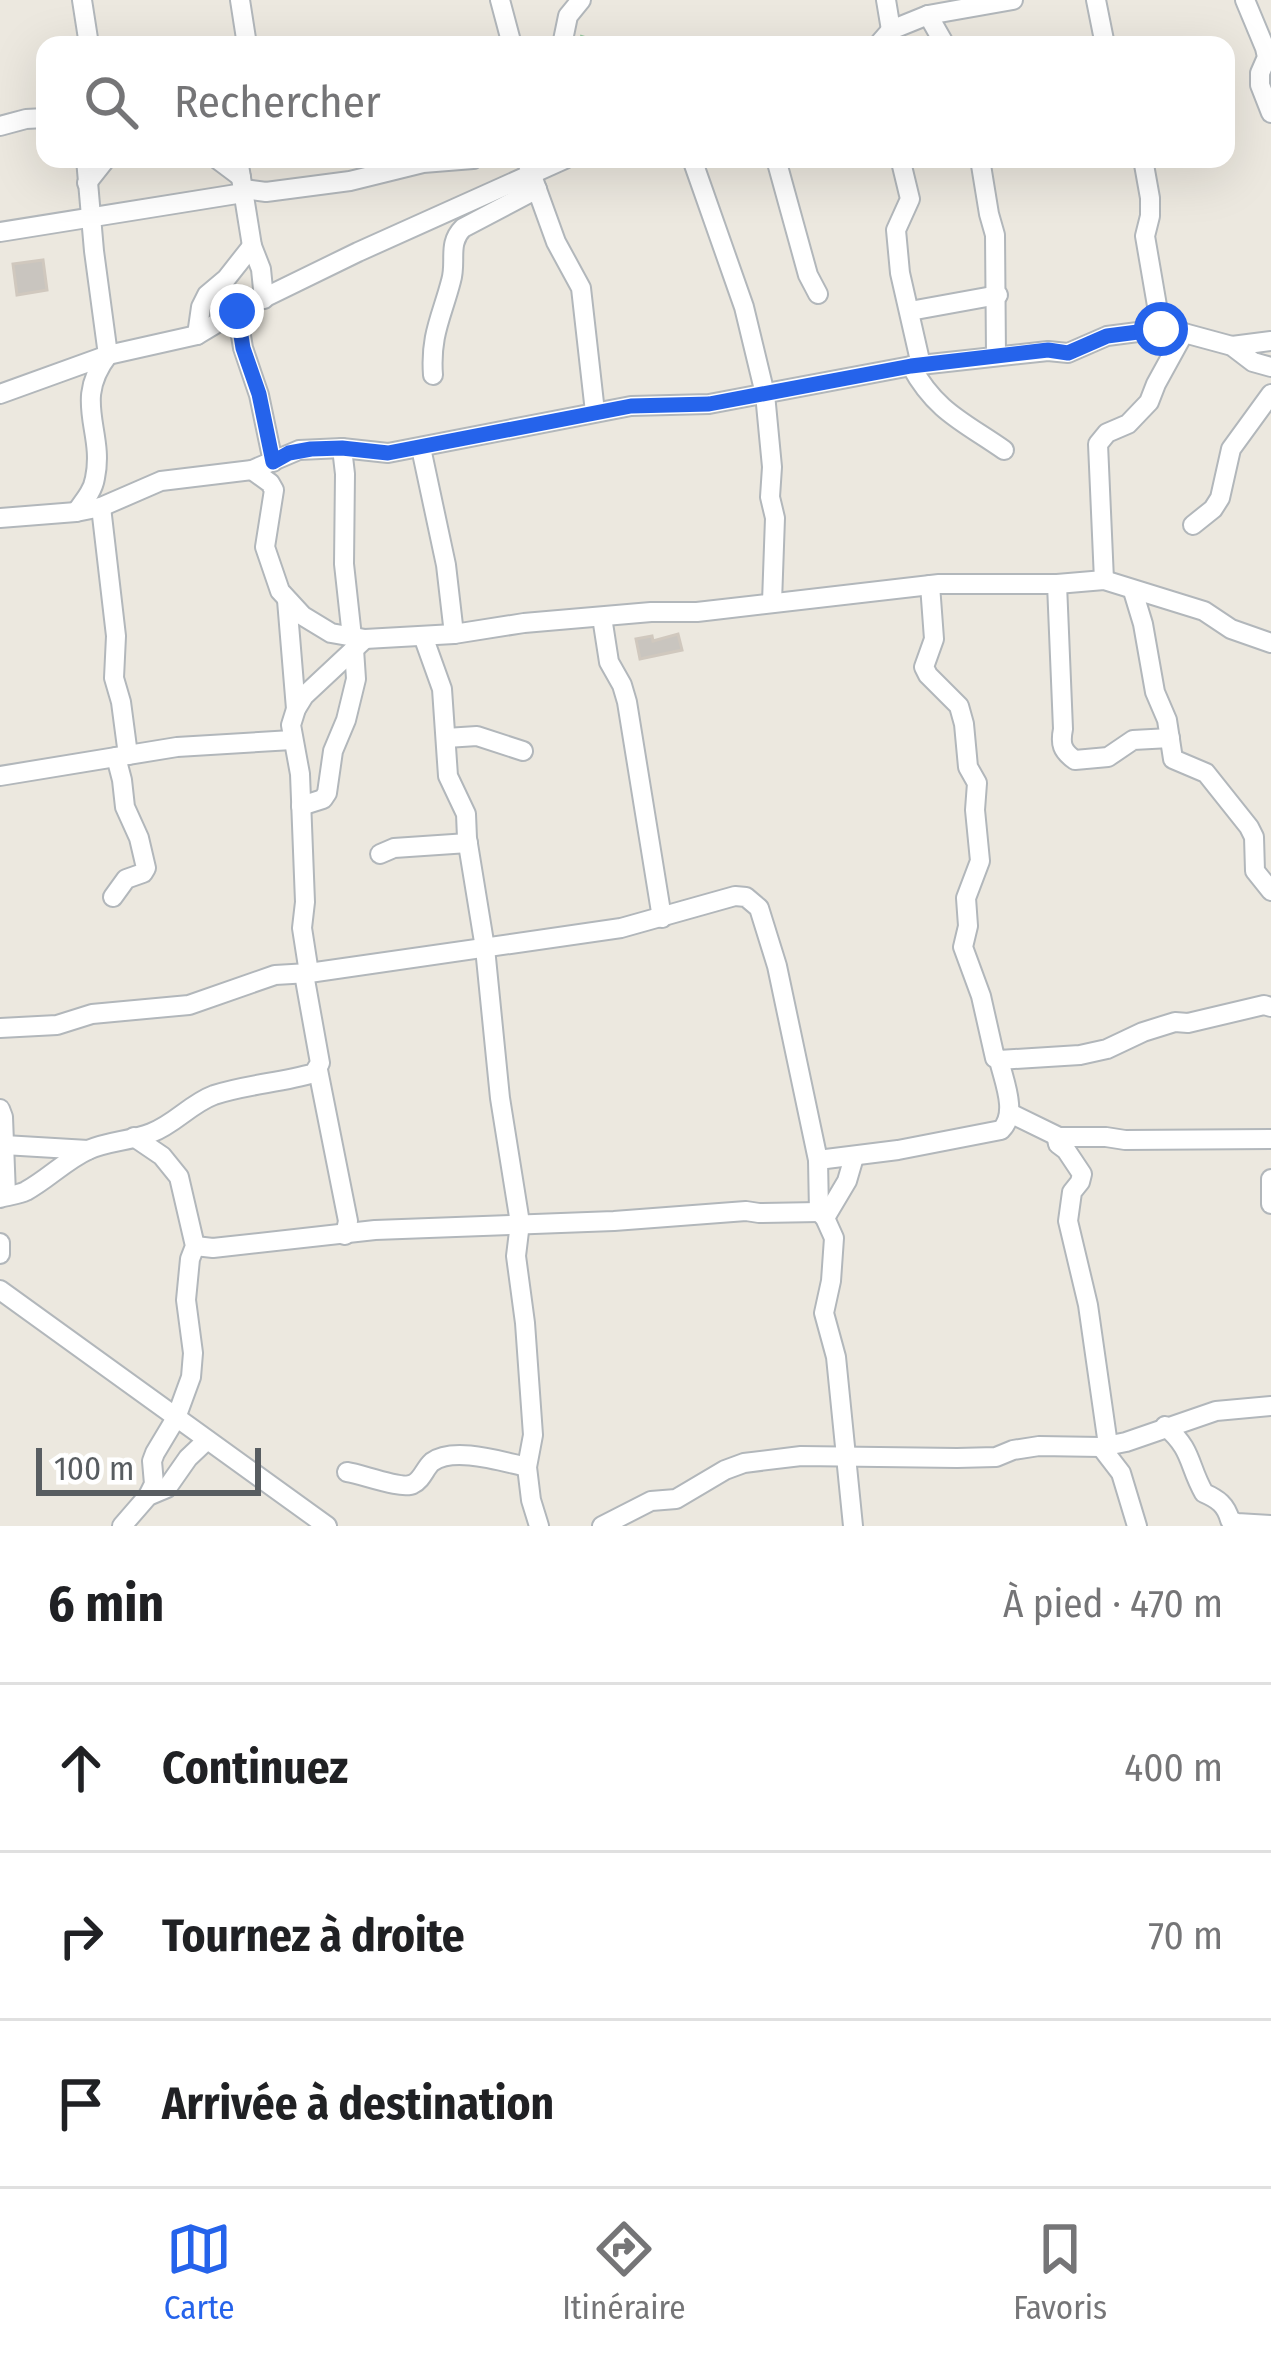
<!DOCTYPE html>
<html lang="fr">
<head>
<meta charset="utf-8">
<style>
	body { margin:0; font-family:"Fira Sans Condensed",sans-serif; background:#f6f6f6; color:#202124 }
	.scale { position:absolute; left:36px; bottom:30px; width:225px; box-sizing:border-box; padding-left:12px; border:6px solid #585d61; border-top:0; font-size:33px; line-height:42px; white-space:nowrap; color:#585d61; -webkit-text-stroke:9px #fff; paint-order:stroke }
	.stop { position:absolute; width:36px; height:36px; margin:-27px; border:9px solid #2563eb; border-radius:50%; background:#fff }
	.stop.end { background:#2563eb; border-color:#fff; box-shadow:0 3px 12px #0008 }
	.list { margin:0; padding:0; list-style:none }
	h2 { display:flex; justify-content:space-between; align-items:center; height:156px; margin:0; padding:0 48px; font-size:51px }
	h2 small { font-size:39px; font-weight:400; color:#757577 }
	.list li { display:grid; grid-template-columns:78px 1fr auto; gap:36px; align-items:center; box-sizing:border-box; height:168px; padding:0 48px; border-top:3px solid #e0e0e0 }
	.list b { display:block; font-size:45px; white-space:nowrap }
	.list em { font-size:39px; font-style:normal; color:#757577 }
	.icon { flex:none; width:66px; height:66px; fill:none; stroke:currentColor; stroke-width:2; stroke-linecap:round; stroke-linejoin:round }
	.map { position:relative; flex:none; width:1271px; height:1526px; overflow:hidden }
	.search { position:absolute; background:#fff; box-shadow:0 12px 48px #0002; left:36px; right:36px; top:36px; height:132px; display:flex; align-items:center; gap:30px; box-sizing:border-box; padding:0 42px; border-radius:24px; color:#757577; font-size:45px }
	.sheet { height:660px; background:#fff }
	nav { display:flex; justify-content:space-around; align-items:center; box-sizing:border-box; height:168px; border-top:3px solid #e0e0e0; background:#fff; font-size:33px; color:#757577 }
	nav a { display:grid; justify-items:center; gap:6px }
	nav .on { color:#2563eb }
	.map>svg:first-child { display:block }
	.building { fill:#c9c5bf; stroke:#d0c8be; stroke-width:3 }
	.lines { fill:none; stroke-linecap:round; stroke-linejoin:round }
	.minor-casing { stroke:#b2b7bb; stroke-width:22 }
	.path { stroke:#96c79e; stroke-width:3; stroke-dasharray:12 6; stroke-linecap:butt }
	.minor { stroke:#fff; stroke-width:18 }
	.route { stroke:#2563eb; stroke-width:15 }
</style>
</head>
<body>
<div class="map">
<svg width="1271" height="1526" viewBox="0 0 1271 1526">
	<rect width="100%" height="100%" fill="#ece8df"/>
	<!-- building -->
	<g class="building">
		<polygon points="43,260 47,290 17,295 13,264"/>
		<polygon points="678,634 682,650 640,659 636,639 652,636 653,641"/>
	</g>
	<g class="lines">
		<defs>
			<g id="minor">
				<polyline points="82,0 89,45"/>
				<polyline points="240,0 247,45"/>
				<polyline points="500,0 512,45"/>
				<polyline points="886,0 891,30"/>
				<polyline points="1096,0 1105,45"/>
				<polyline points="1245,0 1265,48 1267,57 1260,73 1260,85 1271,113"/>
				<polyline points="928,15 945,45"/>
				<polyline points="562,45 568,16 581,0"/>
				<polyline points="878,45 891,30 928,15 1013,0"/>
				<polyline points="0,126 26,119 45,118"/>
				<polyline points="217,159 241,177"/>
				<polyline points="238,159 252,246 261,269 264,299"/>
				<polyline points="526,159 556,242 581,288 595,412"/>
				<polyline points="692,159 744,307 765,394 772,467 770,497 775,518 772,602"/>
				<polyline points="776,159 808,275 818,294"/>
				<polyline points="904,159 902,166 910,199 896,230 900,273 921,365"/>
				<polyline points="980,159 989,214 995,235 996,355"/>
				<polyline points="1143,159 1150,198 1150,216 1145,236 1161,329"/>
				<polyline points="87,183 106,159"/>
				<polyline points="243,189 266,192 350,181 423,163 473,159"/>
				<polyline points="0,232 243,193"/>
				<polyline points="237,311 243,348 259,395 273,462"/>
				<polyline points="910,311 998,295"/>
				<polyline points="197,335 201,307 207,295 226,279 252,246"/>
				<polyline points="1232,346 1271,341"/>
				<path d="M911,366C936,412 964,422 1004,450"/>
				<path d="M433,375C430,335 442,316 451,281C457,261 447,244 463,228L537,189"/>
				<polyline points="0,394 108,355 197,335 237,311 358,252 565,159"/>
				<polyline points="342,448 345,474 344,564 352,637"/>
				<polyline points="421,448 446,565 454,634"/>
				<polyline points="252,470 270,483 274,490 265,547 280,591 303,616 331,633 365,639 454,634 524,623 651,612 697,612 939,584 1057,584 1104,580 1204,611 1231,629 1271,643"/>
				<polyline points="101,507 116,636 114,678 121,702 128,755"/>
				<path d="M76,512C84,501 93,491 95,478C105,430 72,402 108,355L94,251L86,159"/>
				<polyline points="0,518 76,512 101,507 161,481 252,470 299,450 342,448 388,453 631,406 709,404 911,366 1048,351 1068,353 1107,336 1161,329 1184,333 1232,346 1253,362 1271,367"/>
				<polyline points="1193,525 1213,509 1220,498 1231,449 1271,394"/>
				<polyline points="1104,580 1098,444 1107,433 1128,424 1149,402 1156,384 1184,333"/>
				<path d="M1057,584L1063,729C1060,744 1062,751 1075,760L1108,757L1133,740L1170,738"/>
				<polyline points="930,585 934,639 924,667 928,675 959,706 964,724 968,767 977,783 975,810 980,861 966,898 968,926 963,947 981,996 995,1058 999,1060 1080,1055 1107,1049 1143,1032 1175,1022 1188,1023 1264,1005 1271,1007"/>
				<polyline points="1133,591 1143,624 1155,692 1167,720 1173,759 1206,773 1249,827 1254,837 1255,871 1271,891"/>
				<polyline points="287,600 296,709"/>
				<polyline points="602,617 609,662 622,685 627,702 662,918"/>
				<polyline points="423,636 442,689 448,776 466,814 467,838 485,948 500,1098 520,1223 516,1256 525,1323 533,1435 527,1467 531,1500 539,1526"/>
				<polyline points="446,738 477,736 523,751"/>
				<polyline points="0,776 177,747 292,740"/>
				<polyline points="301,806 323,799 327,793 333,751 346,720 356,679 354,649"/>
				<polyline points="380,854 394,848 468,843"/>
				<polyline points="113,897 126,879 143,873 146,868 139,838 125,807 122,780 116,757"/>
				<polyline points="309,973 302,928 305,902 300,774 291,725 296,709 304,696 365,639"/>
				<polyline points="0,1028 57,1025 92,1014 189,1005 275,975 309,973 621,928 735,896 746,897 759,908 777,966 818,1160 819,1212 825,1218 834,1238 831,1281 824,1313 836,1357 853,1526"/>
				<polyline points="318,1070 348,1221 345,1235"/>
				<polyline points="0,1109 3,1117 6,1195"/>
				<polyline points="1010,1113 1059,1137"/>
				<polyline points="134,1137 162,1156 179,1177 195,1246 190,1259 186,1300 193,1353 191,1377 176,1418 155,1453 152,1461 154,1484 148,1496"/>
				<polyline points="4,1145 88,1150"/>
				<path d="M818,1160L898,1150L1001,1130C1018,1113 1004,1082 999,1060"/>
				<polyline points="1271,1179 1271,1204"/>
				<path d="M0,1198C9,1195 18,1195 26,1191C48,1179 66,1160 88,1150C108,1141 131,1141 151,1133C175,1124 190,1104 214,1095C247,1084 281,1083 314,1073L320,1063L304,974"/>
				<polyline points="825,1218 847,1181 854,1157"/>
				<polyline points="0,1243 0,1254"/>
				<polyline points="195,1246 213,1248 375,1230 614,1221 746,1211 759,1213 819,1212"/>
				<polyline points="0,1290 327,1526"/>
				<path d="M1165,1426C1193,1450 1188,1465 1204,1493C1218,1499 1226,1505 1230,1520L1237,1523L1271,1525"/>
				<polyline points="1108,1445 1088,1305 1068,1221 1072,1192 1080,1182 1082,1174 1066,1150 1058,1144 1057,1139 1061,1137 1106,1137 1125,1140 1271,1139"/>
				<polyline points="1101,1447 1121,1473 1137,1526"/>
				<path d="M347,1472C362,1474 402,1490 413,1484C422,1480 425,1468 432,1462C454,1446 503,1462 527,1467"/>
				<polyline points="122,1526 148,1496 167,1488 188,1458 207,1440"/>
				<polyline points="602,1526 651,1501 676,1499 725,1470 744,1463 801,1456 957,1458 996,1457 1013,1450 1039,1446 1101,1447 1126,1442 1216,1411 1271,1406"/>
			</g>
		</defs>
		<!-- minor casing -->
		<use href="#minor" class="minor-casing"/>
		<!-- path -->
		<polyline class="path" points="580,36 607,45"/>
		<!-- minor -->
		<use href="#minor" class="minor"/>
	</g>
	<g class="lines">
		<!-- route -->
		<polyline class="route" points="237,311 243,348 259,394 273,462 289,453 311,449 342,448 388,453 631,406 709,404 911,366 1048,350 1068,353 1107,336 1161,329"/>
	</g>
</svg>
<div class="scale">100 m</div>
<div class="stop" style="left:1161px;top:329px"></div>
<div class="stop end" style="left:237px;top:311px"></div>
<div class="search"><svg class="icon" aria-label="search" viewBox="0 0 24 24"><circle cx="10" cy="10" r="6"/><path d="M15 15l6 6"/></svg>Rechercher</div>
</div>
<section class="sheet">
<h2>6 min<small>À pied · 470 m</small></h2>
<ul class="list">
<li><svg class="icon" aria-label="ahead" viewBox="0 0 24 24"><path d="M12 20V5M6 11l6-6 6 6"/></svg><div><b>Continuez</b></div><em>400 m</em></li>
<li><svg class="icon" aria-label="right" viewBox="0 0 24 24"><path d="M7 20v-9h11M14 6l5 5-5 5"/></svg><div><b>Tournez à droite</b></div><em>70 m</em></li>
<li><svg class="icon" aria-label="arrive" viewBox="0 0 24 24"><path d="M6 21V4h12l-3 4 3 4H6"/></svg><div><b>Arrivée à destination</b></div></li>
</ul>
</section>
<nav>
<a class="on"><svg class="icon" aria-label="map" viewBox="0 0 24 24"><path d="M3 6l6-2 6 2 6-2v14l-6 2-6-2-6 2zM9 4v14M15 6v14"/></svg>Carte</a>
<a><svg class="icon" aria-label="directions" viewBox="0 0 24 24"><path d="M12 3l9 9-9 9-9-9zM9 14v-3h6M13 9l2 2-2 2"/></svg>Itinéraire</a>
<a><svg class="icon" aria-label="saved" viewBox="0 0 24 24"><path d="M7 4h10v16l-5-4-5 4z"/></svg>Favoris</a>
</nav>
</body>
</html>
